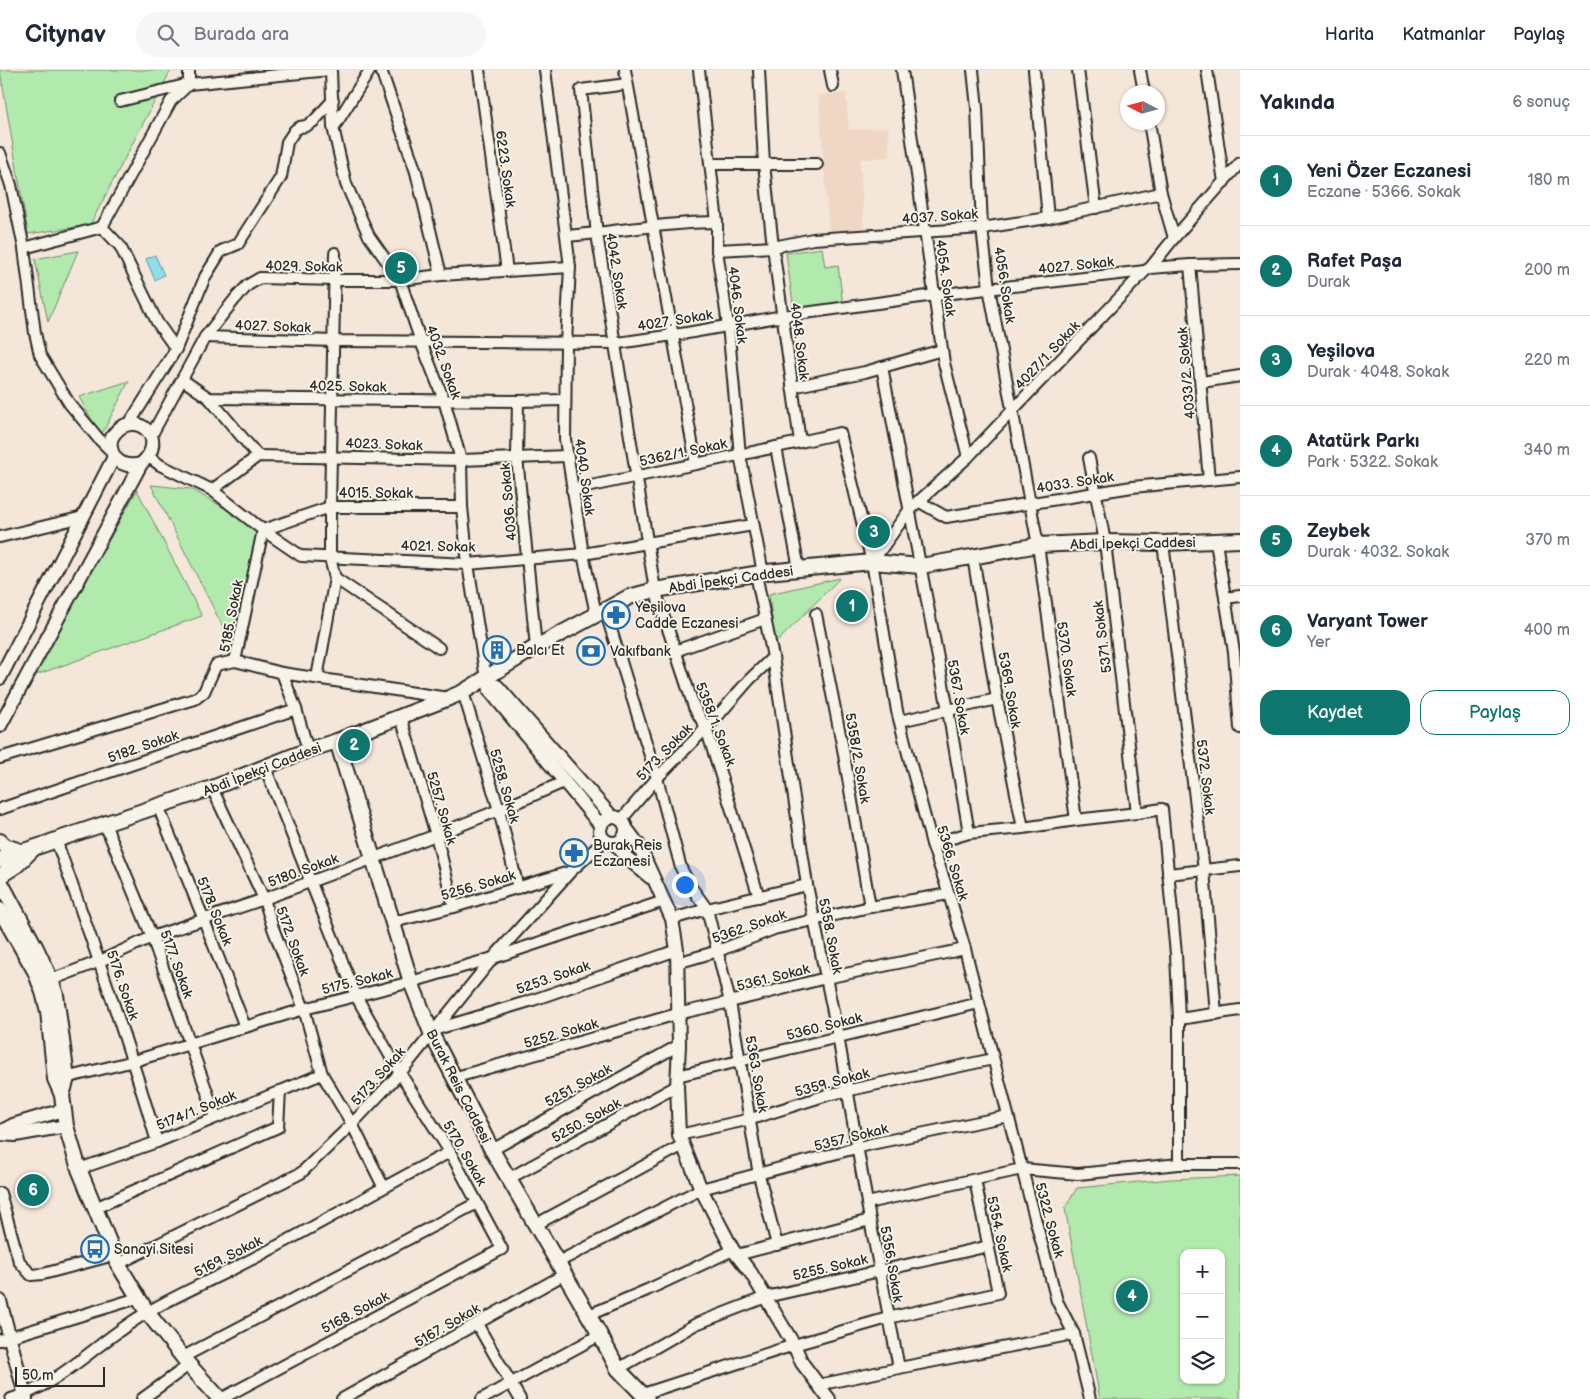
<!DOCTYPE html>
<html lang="tr">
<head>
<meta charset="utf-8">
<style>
	body { margin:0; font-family:"Balsamiq Sans",sans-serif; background:#f6f6f7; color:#1f2937 }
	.controls { position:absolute; right:15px; bottom:15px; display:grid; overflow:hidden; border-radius:10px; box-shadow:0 1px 4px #0004 }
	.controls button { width:45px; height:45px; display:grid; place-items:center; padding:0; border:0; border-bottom:1px solid #e0e1e3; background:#fff; color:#1f2937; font:25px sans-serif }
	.compass { position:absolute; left:1120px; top:15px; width:45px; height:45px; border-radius:50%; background:#fff; box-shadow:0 1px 4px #0004; rotate:276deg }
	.scale { position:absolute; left:15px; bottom:12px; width:90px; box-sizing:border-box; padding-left:5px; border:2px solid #2b2b2b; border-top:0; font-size:14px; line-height:18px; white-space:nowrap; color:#2b2b2b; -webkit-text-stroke:4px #f7f3e8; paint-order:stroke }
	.you { position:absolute; left:684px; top:814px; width:18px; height:18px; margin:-12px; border:4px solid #fff; border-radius:50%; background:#1a73e8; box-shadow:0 0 0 8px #1a73e833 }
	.badge { display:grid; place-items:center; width:32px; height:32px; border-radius:50%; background:#0f766e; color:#fff; font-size:16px; font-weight:700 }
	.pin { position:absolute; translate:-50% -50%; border:2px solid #fff; box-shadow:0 1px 5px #0006 }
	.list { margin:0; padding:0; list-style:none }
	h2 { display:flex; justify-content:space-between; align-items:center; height:65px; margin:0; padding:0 20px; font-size:21px }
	h2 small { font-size:16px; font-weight:400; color:#747a83 }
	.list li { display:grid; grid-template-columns:32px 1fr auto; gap:15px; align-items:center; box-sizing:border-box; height:90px; padding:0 20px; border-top:1px solid #e0e1e3 }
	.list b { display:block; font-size:19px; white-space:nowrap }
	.list p { margin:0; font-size:16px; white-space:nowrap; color:#747a83 }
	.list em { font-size:16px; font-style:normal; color:#747a83 }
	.actions { display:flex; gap:10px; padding:15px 20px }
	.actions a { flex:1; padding:11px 0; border:1px solid #0f766e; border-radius:15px; text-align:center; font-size:18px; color:#0f766e }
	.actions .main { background:#0f766e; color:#fff }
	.icon { flex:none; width:28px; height:28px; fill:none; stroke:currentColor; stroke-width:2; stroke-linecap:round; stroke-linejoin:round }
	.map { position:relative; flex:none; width:1240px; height:1329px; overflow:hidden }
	header { display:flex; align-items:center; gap:30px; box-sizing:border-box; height:70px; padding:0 25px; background:#fff; border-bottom:1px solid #e0e1e3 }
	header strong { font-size:24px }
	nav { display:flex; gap:28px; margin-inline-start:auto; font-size:18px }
	.search { width:350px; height:45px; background:#f6f6f7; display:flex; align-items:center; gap:12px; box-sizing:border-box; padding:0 18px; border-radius:28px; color:#747a83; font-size:19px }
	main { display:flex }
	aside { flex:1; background:#fff }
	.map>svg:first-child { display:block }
	.built { fill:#f0d7c5 }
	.green { fill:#b2e9ad; stroke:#6e8a6c; fill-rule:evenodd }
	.water { fill:#8edfea; stroke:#66979e }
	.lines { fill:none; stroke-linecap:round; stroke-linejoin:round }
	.minor-casing { stroke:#2b2b2b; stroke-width:14 }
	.tertiary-casing { stroke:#2b2b2b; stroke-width:16 }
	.secondary-casing { stroke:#2b2b2b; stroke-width:18 }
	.minor { stroke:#f7f3e8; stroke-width:10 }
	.tertiary { stroke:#f7f3e8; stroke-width:12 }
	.secondary { stroke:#f7f3e8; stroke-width:14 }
	.labels { text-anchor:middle; stroke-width:4; stroke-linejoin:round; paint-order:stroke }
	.street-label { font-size:14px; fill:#2b2b2b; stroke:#f7f3e8 }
	.poi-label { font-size:14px; fill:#2b2b2b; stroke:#f7f3e8; text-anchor:start }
</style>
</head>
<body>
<header>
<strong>Citynav</strong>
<div class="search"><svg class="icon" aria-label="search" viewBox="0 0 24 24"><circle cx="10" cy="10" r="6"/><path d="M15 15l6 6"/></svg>Burada ara</div>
<nav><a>Harita</a><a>Katmanlar</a><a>Paylaş</a></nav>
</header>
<main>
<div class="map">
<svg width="1240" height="1329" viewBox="0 0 1240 1329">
	<rect width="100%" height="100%" fill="#f4e6d8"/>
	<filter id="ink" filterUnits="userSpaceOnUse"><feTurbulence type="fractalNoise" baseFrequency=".02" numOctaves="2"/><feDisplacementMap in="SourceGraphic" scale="10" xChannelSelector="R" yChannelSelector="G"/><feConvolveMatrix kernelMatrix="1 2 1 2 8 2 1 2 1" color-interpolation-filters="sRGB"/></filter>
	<g filter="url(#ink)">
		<!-- built -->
		<polygon class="built" points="846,23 849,60 888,57 890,87 860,89 864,161 829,164 819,25"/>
		<!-- green -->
		<g class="green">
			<polygon points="0,0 171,0 90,155 28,164"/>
			<polygon points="822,178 825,197 838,195 843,234 794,241 786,183"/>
			<polygon points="78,181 48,252 35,189"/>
			<polygon points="129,311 101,366 79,327"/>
			<polygon points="151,415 191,419 263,460 231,573"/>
			<polygon points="137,420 202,546 33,606"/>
			<polygon points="840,508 775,574 769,524"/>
			<path d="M1240,1106V1329H1100L1065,1138L1077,1118L1171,1109ZM1184,1183H1221V1310H1184Z"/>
		</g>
		<!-- water -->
		<polygon class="water" points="155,185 164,205 155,210 146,189"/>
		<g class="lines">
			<defs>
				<g id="minor">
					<polyline points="331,0 333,57 346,114 369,166 400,210 421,272 444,330 461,390 462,437 468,494 486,609"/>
					<polyline points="381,0 416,102 441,205"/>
					<polyline points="479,0 507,201"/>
					<polyline points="545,0 570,197 566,273 565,369 583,484 596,544"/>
					<polyline points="625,0 696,394"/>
					<polyline points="699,0 717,152 717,180 728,255 740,385 763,503"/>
					<polyline points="759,0 764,94 773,177 800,372 840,363 872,492 897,641 906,676 932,774 949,824 965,879 1022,1099 867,1133"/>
					<polyline points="830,0 833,16"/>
					<polyline points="902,0 944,293 968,387"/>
					<polyline points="973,0 977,38 982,158 989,218 1038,475 1076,750"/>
					<polyline points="1034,0 1048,148"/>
					<polyline points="1078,0 1096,138"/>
					<polyline points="1140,0 1144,22"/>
					<polyline points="1207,0 1224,112"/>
					<polyline points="627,14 581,20 597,164 655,520 694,637 706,658 759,827"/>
					<polyline points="120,31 189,14 330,0"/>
					<polyline points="1149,52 1161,123 1174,168"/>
					<polyline points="334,57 370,0"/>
					<polyline points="0,83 11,115 24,178 35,263 40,285 69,333 98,368 111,381"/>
					<polyline points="710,94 817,94"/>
					<polyline points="102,157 171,31 189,14 189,0"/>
					<path d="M567,166C617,162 667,152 717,152"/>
					<polyline points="24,178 102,157 120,176 157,252 176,279"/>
					<polyline points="717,180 773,177 813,169 982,158 1048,148 1161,123"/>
					<polyline points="1190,195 1209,410"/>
					<polyline points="1150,198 1190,195 1240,194"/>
					<polyline points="205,267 334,271 618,273 687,263 783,246 935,225 1145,201"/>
					<polyline points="882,297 948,640 969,763"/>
					<polyline points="183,310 209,328 518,331"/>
					<polyline points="1202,312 1240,306"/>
					<polyline points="792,317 865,302 942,280"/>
					<polyline points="209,328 258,386"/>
					<polyline points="129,354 176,279 205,207 221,181 238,174 281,107 287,72 295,60 300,57 306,56 314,51 333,30"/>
					<polyline points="151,366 205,267 235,229 248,215 260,208 334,210 400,210 441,205 570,197"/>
					<polyline points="776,377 799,499"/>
					<polyline points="149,387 160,395 212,420 263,460 301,486 468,494 583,484 753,455"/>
					<polyline points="1089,388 1105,472 1137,743 1162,739 1176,884 1179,949 1240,940"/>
					<polyline points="212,420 258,386 461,390 567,386"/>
					<polyline points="572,420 800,372"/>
					<polyline points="918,431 946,447 1132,417 1240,407"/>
					<polyline points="0,467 83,447"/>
					<polyline points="1216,472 1234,582 1240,658"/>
					<polyline points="1163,473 1204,800 1216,944"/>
					<polyline points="973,487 997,629 1023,758"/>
					<polyline points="872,492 910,439 968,387 1145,201 1150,198 1174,168 1240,93"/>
					<polyline points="335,508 439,578"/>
					<polyline points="1225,528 1240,526"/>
					<polyline points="605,540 657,708 681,798 691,817 707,839 672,849"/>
					<polyline points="816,544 843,679 870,837"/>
					<polyline points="536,577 517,387 518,331 565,330"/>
					<polyline points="675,581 765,549"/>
					<polyline points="773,587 807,815 838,966 870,1150"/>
					<polyline points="282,603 296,639 308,680"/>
					<polyline points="317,608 335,508 330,488 330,437 335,183"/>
					<polyline points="463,622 499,740 518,818"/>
					<polyline points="448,628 282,603 235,591 263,460 330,437 462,437"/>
					<polyline points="401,647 436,765 454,837"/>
					<polyline points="900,651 997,629"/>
					<polyline points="0,688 195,629 204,622 216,595 235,591"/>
					<polyline points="212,718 264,829 273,858 304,939 322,1004 352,1054 383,1116"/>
					<polyline points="158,736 204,850 245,957"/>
					<polyline points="0,739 296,639"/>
					<polyline points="621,750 657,708 716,648 749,610 773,587 756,504"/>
					<polyline points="105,754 152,867 216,1047"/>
					<path d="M56,770C92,870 127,969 157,1072"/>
					<polyline points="932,774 969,763 1023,758 1076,750 1137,743"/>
					<polyline points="1168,804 1240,796"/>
					<polyline points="393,852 454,837 569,802"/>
					<polyline points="677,893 718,881 774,859 870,837 949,824"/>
					<polyline points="51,910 100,891 152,867 264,829 436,765 499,740 564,712"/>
					<polyline points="1179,949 1179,1094"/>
					<polyline points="437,959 533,930 677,880"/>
					<polyline points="677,1006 979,933"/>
					<polyline points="453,1008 677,944 730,932 826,908 965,879"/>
					<polyline points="61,1009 134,991 304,939 411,912 493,888 664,831"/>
					<polyline points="679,1065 751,1049 827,1025 993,989"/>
					<polyline points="492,1080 679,975"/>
					<polyline points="79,1099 157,1072 322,1004"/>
					<polyline points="508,1109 677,1016"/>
					<polyline points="0,1123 19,1191 31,1205 43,1204 114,1185"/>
					<polyline points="95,1138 278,1057 280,1021"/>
					<polyline points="535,1155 683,1075"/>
					<polyline points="777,1175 759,1105 730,932 707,839 807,815"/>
					<polyline points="737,1185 870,1150 899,1298 818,1315"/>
					<polyline points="558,1192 701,1119 871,1074 1008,1046"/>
					<polyline points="118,1194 301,1103 352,1054 400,1003 493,888 571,801 605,770"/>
					<polyline points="589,1245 647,1220 733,1180"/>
					<polyline points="477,1254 520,1329"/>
					<polyline points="0,1270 138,1228"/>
					<polyline points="183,1287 477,1133"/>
					<polyline points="899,1298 1074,1264"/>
					<polyline points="618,1299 696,1254 766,1227 989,1176"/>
					<polyline points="643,1324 794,1275 888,1248 998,1223 975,1110"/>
					<path d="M11,1329C64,1313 101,1268 148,1242C184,1221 223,1205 260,1185C324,1152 386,1115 450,1082"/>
					<polyline points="142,1329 189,1295"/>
					<polyline points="221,1329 502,1179 450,1082 400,1003 356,926 265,697"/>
					<polyline points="342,1329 565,1204"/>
					<polyline points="482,1329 600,1265"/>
					<polyline points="1090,1329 1074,1264 1057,1231 1022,1099 1078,1104 1179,1094 1240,1094"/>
				</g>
				<g id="tertiary">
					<polyline points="0,608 114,387"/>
					<polyline points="486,609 489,614 490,621 601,756"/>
					<polyline points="489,614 497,616 612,747"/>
					<path d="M0,656L141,394C171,368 134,338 114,364C111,368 110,373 111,378C114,393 127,398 141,394"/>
					<circle cx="613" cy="760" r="13"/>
					<polyline points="626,758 638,774 672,849 677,880 679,975 677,1016 679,1065 701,1119 733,1180 751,1203 794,1275 802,1293 829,1329"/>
					<polyline points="615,773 627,788 650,807"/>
					<polyline points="0,1062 13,1055 63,1040"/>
					<polyline points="0,1064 15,1065 66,1056"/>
					<polyline points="0,1231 26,1329"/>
				</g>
				<g id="secondary">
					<polyline points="337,671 411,912 432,965 492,1080 600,1265 618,1299 647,1329"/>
					<polyline points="0,771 5,776 20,781"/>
					<path d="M0,790C19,781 37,778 56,770L212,718L308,680L337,671L449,628L463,622L536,577L605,540L629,527L655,520L767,502L872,492L921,496L1038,475L1105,472L1163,473L1240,470"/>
					<polyline points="0,806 17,795 33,779"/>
					<polyline points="0,811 36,878 51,910 56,925 67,1008 62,1025"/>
					<polyline points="0,840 35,901 43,922 48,941 55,1009 62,1025 66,1056 79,1099 118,1194 147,1242 189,1295 220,1329"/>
				</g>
			</defs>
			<!-- minor casing -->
			<use href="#minor" class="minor-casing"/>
			<!-- tertiary casing -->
			<use href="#tertiary" class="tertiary-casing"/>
			<!-- secondary casing -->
			<use href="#secondary" class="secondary-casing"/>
			<!-- minor -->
			<use href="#minor" class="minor"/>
			<!-- tertiary -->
			<use href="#tertiary" class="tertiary"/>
			<!-- secondary -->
			<use href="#secondary" class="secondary"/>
		</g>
	</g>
	<!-- icons -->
	<defs>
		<symbol id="pharmacy-ring" viewBox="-11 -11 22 22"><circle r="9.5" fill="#f7f3e8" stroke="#1f6fb2" stroke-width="1.5"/><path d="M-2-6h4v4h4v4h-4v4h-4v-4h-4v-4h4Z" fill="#1f6fb2"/></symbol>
		<symbol id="building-ring" viewBox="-11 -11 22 22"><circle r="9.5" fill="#f7f3e8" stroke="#1f6fb2" stroke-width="1.5"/><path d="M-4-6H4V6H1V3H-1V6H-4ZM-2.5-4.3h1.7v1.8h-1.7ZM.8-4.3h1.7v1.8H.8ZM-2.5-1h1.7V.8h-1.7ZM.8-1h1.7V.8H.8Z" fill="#1f6fb2"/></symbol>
		<symbol id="bank-ring" viewBox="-11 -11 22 22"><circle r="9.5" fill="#f7f3e8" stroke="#1f6fb2" stroke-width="1.5"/><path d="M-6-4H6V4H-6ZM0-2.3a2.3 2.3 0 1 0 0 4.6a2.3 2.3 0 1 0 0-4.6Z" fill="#1f6fb2"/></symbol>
		<symbol id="bus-ring" viewBox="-11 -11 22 22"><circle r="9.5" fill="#f7f3e8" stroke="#1f6fb2" stroke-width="1.5"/><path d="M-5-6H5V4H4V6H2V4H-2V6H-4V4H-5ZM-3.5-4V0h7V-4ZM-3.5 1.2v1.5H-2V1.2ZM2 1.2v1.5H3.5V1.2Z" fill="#1f6fb2"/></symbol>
	</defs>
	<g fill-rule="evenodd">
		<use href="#pharmacy-ring" x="600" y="529" width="32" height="32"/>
		<use href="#building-ring" x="481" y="564" width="32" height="32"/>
		<use href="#bank-ring" x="575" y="565" width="32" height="32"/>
		<use href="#pharmacy-ring" x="558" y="767" width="32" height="32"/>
		<use href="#bus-ring" x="79" y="1163" width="32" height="32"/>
	</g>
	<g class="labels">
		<!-- street labels -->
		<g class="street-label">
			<text transform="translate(506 99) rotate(82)" y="5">6223. Sokak</text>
			<text transform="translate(940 146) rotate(-4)" y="5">4037. Sokak</text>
			<text transform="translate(1076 195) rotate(-6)" y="5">4027. Sokak</text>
			<text transform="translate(304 196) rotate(1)" y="5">4029. Sokak</text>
			<text transform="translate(617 201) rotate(81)" y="5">4042. Sokak</text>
			<text transform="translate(946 208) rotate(82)" y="5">4054. Sokak</text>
			<text transform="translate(1005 215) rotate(81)" y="5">4056. Sokak</text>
			<text transform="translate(738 235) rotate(83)" y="5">4046. Sokak</text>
			<text transform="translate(675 250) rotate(-9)" y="5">4027. Sokak</text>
			<text transform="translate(273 256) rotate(2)" y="5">4027. Sokak</text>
			<text transform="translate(800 271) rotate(83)" y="5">4048. Sokak</text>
			<text transform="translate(1047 285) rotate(-47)" y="5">4027/1. Sokak</text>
			<text transform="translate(444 292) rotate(70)" y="5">4032. Sokak</text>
			<text transform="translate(1186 303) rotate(-95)" y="5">4033/2. Sokak</text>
			<text transform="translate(348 316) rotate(1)" y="5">4025. Sokak</text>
			<text transform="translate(384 374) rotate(2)" y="5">4023. Sokak</text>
			<text transform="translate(683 382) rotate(-12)" y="5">5362/1. Sokak</text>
			<text transform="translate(585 407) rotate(82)" y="5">4040. Sokak</text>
			<text transform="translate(1075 412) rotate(-9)" y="5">4033. Sokak</text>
			<text x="376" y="428">4015. Sokak</text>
			<text transform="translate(508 432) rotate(-95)" y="5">4036. Sokak</text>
			<text transform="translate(1133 473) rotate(-1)" y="5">Abdi İpekçi Caddesi</text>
			<text transform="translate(438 476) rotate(1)" y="5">4021. Sokak</text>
			<text transform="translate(731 509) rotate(-8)" y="5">Abdi İpekçi Caddesi</text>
			<text transform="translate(231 546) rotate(-79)" y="5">5185. Sokak</text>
			<text transform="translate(1102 567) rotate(-97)" y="5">5371. Sokak</text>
			<text transform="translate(1067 589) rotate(82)" y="5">5370. Sokak</text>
			<text transform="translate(1010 620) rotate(80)" y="5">5369. Sokak</text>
			<text transform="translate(959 627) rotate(80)" y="5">5367. Sokak</text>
			<text transform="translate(716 654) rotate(69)" y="5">5358/1. Sokak</text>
			<text transform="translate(143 676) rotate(-19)" y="5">5182. Sokak</text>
			<text transform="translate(664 682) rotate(-46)" y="5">5173. Sokak</text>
			<text transform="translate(858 688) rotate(80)" y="5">5358/2. Sokak</text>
			<text transform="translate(262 699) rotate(-21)" y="5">Abdi İpekçi Caddesi</text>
			<text transform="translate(1206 707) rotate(83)" y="5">5372. Sokak</text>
			<text transform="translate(505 716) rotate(74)" y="5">5258. Sokak</text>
			<text transform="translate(442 738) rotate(74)" y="5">5257. Sokak</text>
			<text transform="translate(953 793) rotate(73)" y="5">5366. Sokak</text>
			<text transform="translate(303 800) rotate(-20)" y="5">5180. Sokak</text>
			<text transform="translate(478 815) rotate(-16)" y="5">5256. Sokak</text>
			<text transform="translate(215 841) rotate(68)" y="5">5178. Sokak</text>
			<text transform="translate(749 856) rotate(-19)" y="5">5362. Sokak</text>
			<text transform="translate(831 866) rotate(79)" y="5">5358. Sokak</text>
			<text transform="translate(293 871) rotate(70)" y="5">5172. Sokak</text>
			<text transform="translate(177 894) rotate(70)" y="5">5177. Sokak</text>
			<text transform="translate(553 907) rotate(-19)" y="5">5253. Sokak</text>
			<text transform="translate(773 907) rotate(-14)" y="5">5361. Sokak</text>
			<text transform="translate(357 911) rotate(-14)" y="5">5175. Sokak</text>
			<text transform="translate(123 915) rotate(71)" y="5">5176. Sokak</text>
			<text transform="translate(824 956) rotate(-14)" y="5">5360. Sokak</text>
			<text transform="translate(561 963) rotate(-16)" y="5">5252. Sokak</text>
			<text transform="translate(757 1004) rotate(80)" y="5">5363. Sokak</text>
			<text transform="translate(378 1006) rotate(-48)" y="5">5173. Sokak</text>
			<text transform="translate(832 1012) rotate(-15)" y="5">5359. Sokak</text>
			<text transform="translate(578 1015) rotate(-29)" y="5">5251. Sokak</text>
			<text transform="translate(459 1016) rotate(63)" y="5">Burak Reis Caddesi</text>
			<text transform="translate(196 1040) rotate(-22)" y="5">5174/1. Sokak</text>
			<text transform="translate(586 1050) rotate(-29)" y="5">5250. Sokak</text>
			<text transform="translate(851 1067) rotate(-14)" y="5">5357. Sokak</text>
			<text transform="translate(465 1083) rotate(60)" y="5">5170. Sokak</text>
			<text transform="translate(1050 1150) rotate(75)" y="5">5322. Sokak</text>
			<text transform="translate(1000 1164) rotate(78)" y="5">5354. Sokak</text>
			<text transform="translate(228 1186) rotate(-27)" y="5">5169. Sokak</text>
			<text transform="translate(892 1194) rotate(80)" y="5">5356. Sokak</text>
			<text transform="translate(830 1197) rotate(-13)" y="5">5255. Sokak</text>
			<text transform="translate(355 1242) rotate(-28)" y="5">5168. Sokak</text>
			<text transform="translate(447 1255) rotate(-30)" y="5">5167. Sokak</text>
		</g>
		<!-- poi labels -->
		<g class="poi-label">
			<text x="635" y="542">Yeşilova<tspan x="635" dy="16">Cadde Eczanesi</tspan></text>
			<text x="516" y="585">Balcı Et</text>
			<text x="610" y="586">Vakıfbank</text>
			<text x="593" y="780">Burak Reis<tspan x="593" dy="16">Eczanesi</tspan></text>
			<text x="114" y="1184">Sanayi Sitesi</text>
		</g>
	</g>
</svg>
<div class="controls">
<button>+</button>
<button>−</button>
<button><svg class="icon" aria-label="layers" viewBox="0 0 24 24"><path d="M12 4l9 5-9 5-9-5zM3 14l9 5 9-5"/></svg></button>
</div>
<svg class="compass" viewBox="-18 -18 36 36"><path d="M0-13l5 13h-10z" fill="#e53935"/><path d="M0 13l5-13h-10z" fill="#747a83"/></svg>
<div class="scale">50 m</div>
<div class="you"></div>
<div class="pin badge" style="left:852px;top:536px">1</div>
<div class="pin badge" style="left:354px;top:675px">2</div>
<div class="pin badge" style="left:874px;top:462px">3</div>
<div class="pin badge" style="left:1132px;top:1226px">4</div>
<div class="pin badge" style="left:401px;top:198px">5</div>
<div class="pin badge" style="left:33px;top:1120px">6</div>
</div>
<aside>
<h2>Yakında<small>6 sonuç</small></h2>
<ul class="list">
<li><span class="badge">1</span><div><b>Yeni Özer Eczanesi</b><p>Eczane · 5366. Sokak</p></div><em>180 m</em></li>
<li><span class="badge">2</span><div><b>Rafet Paşa</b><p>Durak</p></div><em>200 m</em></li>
<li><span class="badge">3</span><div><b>Yeşilova</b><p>Durak · 4048. Sokak</p></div><em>220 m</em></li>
<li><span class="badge">4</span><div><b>Atatürk Parkı</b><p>Park · 5322. Sokak</p></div><em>340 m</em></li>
<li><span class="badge">5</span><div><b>Zeybek</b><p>Durak · 4032. Sokak</p></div><em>370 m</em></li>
<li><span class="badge">6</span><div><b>Varyant Tower</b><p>Yer</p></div><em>400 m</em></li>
</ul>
<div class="actions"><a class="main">Kaydet</a><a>Paylaş</a></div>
</aside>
</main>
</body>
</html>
